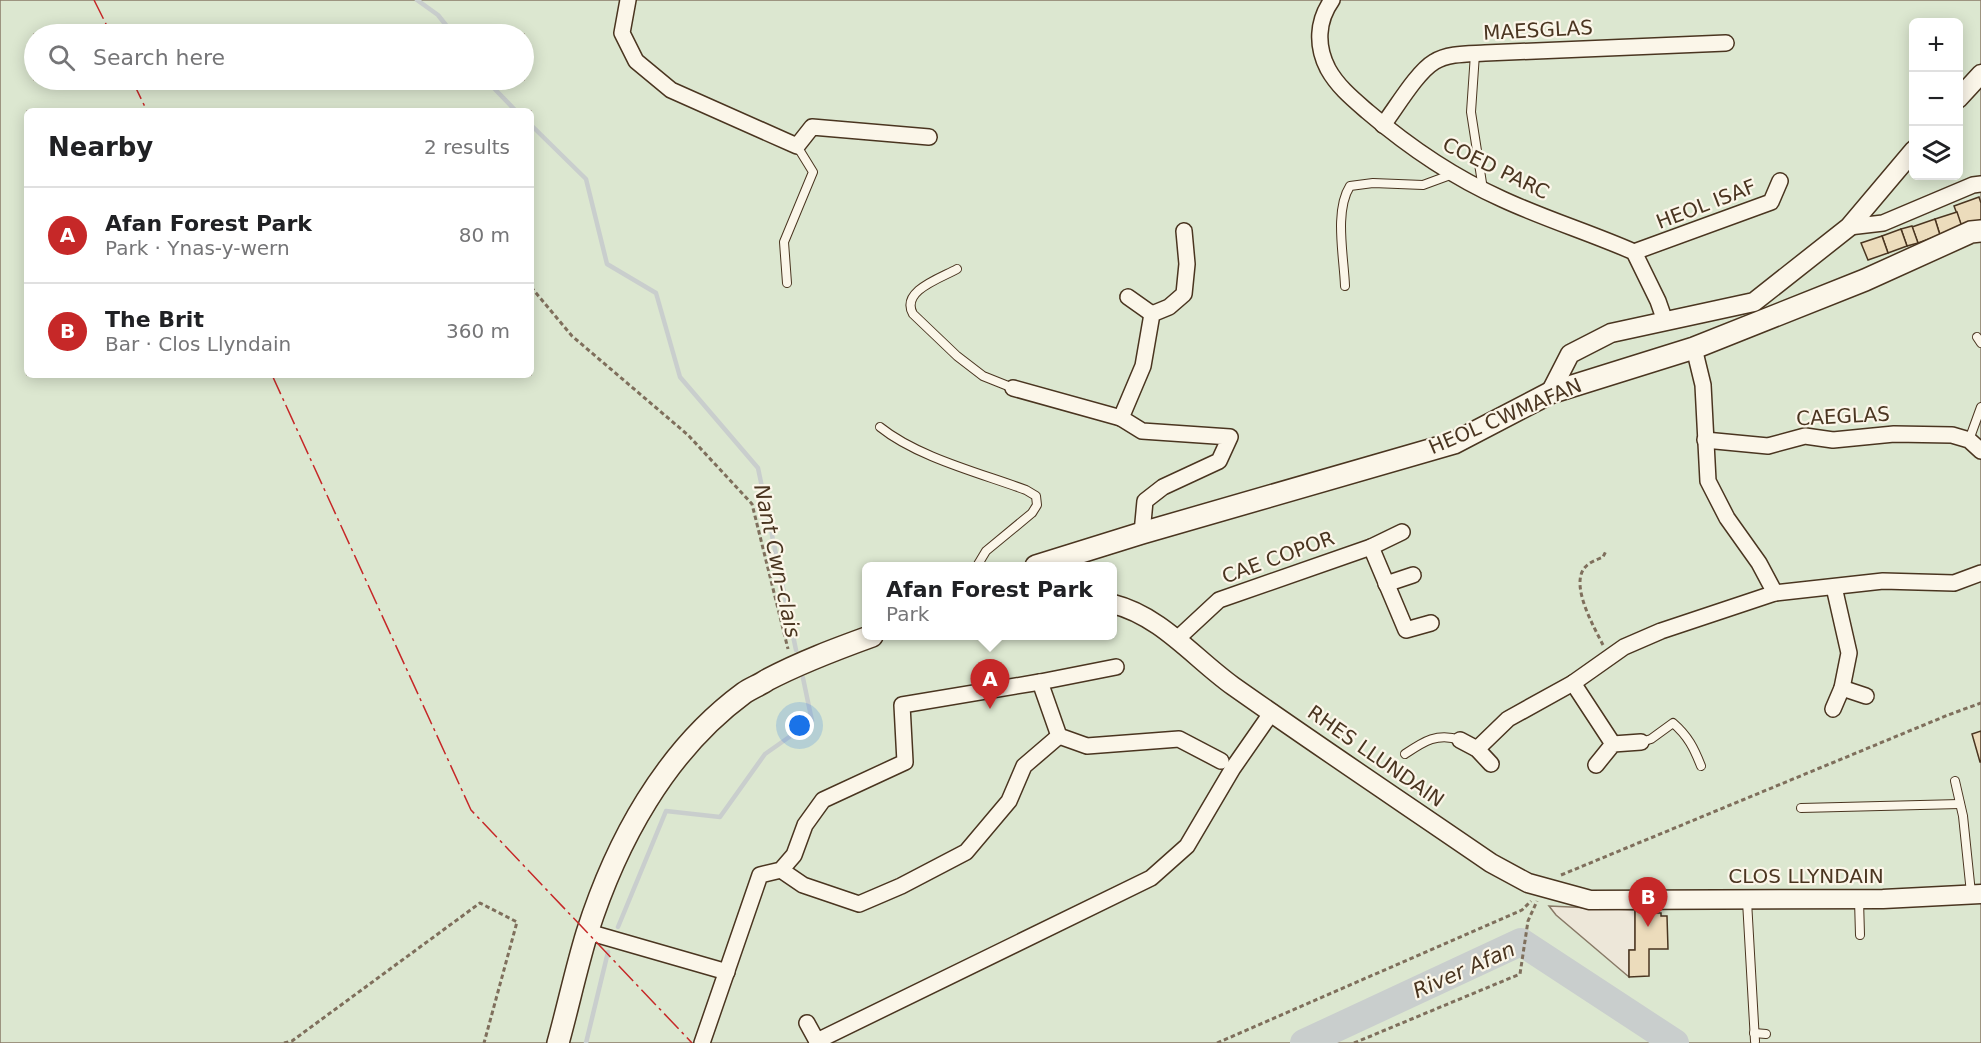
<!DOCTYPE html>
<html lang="en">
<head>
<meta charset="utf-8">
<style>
	body { margin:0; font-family:"DejaVu Sans",sans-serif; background:#f2f2f2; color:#202124 }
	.controls { position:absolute; right:18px; top:18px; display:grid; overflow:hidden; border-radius:9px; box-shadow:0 3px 15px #0003 }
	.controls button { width:54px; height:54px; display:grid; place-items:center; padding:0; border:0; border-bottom:2px solid #e0e0e0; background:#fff; color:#202124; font:30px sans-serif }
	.you { position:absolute; left:800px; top:726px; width:21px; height:21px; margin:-15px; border:4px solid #fff; border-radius:50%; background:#1a73e8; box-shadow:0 0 0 9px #1a73e833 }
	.badge { display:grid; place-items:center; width:39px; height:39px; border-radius:50%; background:#c62828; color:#fff; font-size:20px; font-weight:700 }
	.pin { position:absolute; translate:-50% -50px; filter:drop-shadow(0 2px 3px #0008) }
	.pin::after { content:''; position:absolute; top:32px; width:21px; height:18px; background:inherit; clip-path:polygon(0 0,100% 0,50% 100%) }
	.popup { position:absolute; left:862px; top:562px; width:255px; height:78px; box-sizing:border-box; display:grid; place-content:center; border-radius:9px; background:#fff; filter:drop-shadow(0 2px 4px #0005); font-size:20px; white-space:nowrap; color:#757577 }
	.popup b { font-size:22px; color:#202124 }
	.popup::after { content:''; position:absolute; left:50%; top:100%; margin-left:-12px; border:12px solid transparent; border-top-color:#fff }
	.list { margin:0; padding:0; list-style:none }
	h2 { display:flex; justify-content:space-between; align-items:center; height:78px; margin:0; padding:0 24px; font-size:26px }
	h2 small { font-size:20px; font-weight:400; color:#757577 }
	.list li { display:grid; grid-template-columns:39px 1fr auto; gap:18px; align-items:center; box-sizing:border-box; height:96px; padding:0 24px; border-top:2px solid #e0e0e0 }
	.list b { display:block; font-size:22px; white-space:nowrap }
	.list p { margin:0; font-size:20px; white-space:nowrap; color:#757577 }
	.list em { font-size:20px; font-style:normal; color:#757577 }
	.icon { flex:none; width:33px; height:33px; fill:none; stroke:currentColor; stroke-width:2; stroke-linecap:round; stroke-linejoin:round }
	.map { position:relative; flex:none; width:1981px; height:1043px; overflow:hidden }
	.search { position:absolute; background:#fff; box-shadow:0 3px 15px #0003; left:24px; top:24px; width:510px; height:66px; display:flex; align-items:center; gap:15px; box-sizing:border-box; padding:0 21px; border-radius:33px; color:#757577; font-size:22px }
	.panel { position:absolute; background:#fff; box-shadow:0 3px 15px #0003; left:24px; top:108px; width:510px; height:270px; border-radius:9px }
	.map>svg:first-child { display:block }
	.green { fill:#dce7d0; stroke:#887966; stroke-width:1.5; fill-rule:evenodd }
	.parking { fill:#ede7d9; stroke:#887966; stroke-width:1.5 }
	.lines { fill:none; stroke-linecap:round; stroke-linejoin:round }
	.stream { stroke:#c9cecd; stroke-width:4.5 }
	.river { stroke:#c9cecd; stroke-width:28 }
	.building { fill:#ecdcbc; stroke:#4a3520; stroke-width:1.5 }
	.service-casing { stroke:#4a3520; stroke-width:10 }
	.minor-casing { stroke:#4a3520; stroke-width:18 }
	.tertiary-casing { stroke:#4a3520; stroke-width:21 }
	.secondary-casing { stroke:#4a3520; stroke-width:24 }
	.path { stroke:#7f6f5c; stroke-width:3; stroke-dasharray:4.5 3; stroke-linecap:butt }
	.service { stroke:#fbf6e9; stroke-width:8 }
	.minor { stroke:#fbf6e9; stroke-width:15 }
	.tertiary { stroke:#fbf6e9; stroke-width:18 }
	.secondary { stroke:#fbf6e9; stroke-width:21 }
	.power { stroke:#c62828; stroke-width:1.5; stroke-dasharray:21 4.5 3 4.5; stroke-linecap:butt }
	.labels { text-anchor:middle; stroke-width:4.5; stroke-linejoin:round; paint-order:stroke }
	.street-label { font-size:20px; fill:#4a3520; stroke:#fbf6e9 }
	.water-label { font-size:21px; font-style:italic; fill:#4a3520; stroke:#fbf6e9 }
</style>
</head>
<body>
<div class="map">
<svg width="1981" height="1043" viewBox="0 0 1981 1043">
	<rect width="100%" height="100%" fill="#fbf6e9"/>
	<!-- green -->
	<path class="green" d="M0,0H1981V1043H0ZM1914,22H1958V176H1914ZM34,34H524V80H34ZM27,111H531V375H27ZM867,566H1113V636H867Z"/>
	<!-- parking -->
	<polygon class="parking" points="1549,906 1635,910 1635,950 1629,950 1629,977 1556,915"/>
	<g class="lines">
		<!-- stream -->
		<g class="stream">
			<polyline points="417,0 438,15 453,34"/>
			<polyline points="486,80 516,111"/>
			<polyline points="531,125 586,179 607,264 656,293 680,377 758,468 796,650"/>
			<polyline points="618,927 666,811 720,817 765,754 812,721 803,678"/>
			<polyline points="586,1043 608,952"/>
		</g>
		<!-- river -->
		<polyline class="river" points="1304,1043 1521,942 1675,1043"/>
	</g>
	<!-- building -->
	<g class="building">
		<polygon points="1979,197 1981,203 1981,220 1962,227 1954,206"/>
		<polygon points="1957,212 1962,227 1940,235 1935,219"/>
		<polygon points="1935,219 1940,235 1918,243 1912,227"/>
		<polygon points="1912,226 1918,243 1907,246 1901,229"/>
		<polygon points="1901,229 1907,246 1888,253 1882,236"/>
		<polygon points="1882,236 1888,253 1868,260 1861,243"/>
		<polygon points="1981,731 1981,762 1980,762 1972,734"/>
		<polygon points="1635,910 1653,910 1653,913 1661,913 1661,916 1667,916 1668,949 1649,949 1649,976 1629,977 1629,950 1635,950"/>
	</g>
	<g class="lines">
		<defs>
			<g id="service">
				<polyline points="1475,54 1471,112 1482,183 1481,188"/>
				<path d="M957,269C941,278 900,291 913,314L957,356L983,376L1013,388"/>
				<polyline points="787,283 784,242 813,172 797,146"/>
				<path d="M1345,286C1344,257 1334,211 1350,186L1373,183L1423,185L1453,174"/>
				<polyline points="1977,337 1981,343"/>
				<path d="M880,427C917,457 980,473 1026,490L1036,496L1037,505L1032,513L986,551L977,566"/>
				<polyline points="1969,440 1981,407"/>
				<path d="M1641,742L1651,739L1673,723C1688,736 1694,748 1701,766"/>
				<path d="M1405,754C1423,742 1437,732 1460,740"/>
				<polyline points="1955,781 1963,816 1971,893"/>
				<polyline points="1801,808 1960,804"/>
				<polyline points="1859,900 1860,935"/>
				<polyline points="1747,901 1755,1041"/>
				<polyline points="1754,1033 1766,1034"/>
			</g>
			<g id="minor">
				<polyline points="628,0 622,33 636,61 671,90 797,146 812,127 929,137"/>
				<path d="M1332,0C1317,21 1316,46 1328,69C1338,87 1353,99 1368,112C1409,147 1453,177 1502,199C1545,219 1591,233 1634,252L1658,301L1665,321"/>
				<path d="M1383,125C1396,108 1417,72 1434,62C1448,53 1469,54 1485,53L1726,43"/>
				<polyline points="1849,227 1883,223 1973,185 1981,184"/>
				<polyline points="1634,252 1771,202 1780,181"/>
				<polyline points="1128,297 1152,314"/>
				<polyline points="1694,348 1703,385 1708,481 1727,518 1759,563 1775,593"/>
				<polyline points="1013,388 1121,418"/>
				<polyline points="1705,440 1768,446 1805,436 1833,440 1894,434 1952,435 1969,440 1981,451"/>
				<polyline points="1142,533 1145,501 1163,487 1219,461 1230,437 1142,431 1121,418 1143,366 1152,314 1169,307 1184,294 1187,264 1184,231"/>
				<polyline points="1371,547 1406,630 1431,623"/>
				<polyline points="1386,584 1413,575"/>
				<polyline points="1177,639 1219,600 1371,547 1402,532"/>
				<polyline points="1040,682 1116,667"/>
				<polyline points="1573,683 1613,744"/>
				<polyline points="1842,688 1866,696"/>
				<polyline points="1833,709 1842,688 1849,653 1834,587"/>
				<polyline points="1460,740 1477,749 1491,764"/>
				<polyline points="1477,749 1508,719 1573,683 1624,647 1661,631 1775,593 1883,581 1954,583 1981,573"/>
				<polyline points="1596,765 1613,744 1641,742"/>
				<polyline points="781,870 803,885 859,904 901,886 966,852 1009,801 1024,766 1059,736"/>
				<polyline points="588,932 727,972"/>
				<polyline points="807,1023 818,1043"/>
				<polyline points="817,1041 1151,878 1187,846 1233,768 1272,712"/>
				<polyline points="702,1043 760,875 781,870 794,855 805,825 823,800 905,762 902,705 1040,682 1059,736 1087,746 1179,739 1221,761"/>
			</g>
			<g id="tertiary">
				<polyline points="1958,99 1981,74"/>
				<polyline points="1550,393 1570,354 1611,333 1754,302 1849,227 1914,150"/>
				<path d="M1113,604C1161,616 1194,658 1233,686C1318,746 1405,804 1491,863L1528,883L1590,900L1883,899L1981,894"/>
			</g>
			<g id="secondary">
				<polyline points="1036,566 1142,533 1454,443 1550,393 1694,348 1865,280 1971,232 1981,231"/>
				<path d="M558,1043C568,1007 576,969 587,933C616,842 665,751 744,693C751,688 760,685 767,680C801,662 836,649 872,636"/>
			</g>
		</defs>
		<!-- service casing -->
		<use href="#service" class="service-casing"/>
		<!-- minor casing -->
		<use href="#minor" class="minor-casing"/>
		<!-- tertiary casing -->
		<use href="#tertiary" class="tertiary-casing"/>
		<!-- secondary casing -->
		<use href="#secondary" class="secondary-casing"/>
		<!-- path -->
		<g class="path">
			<polyline points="531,287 572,336 688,435 752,504 788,649"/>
			<path d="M1603,645C1594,627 1572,589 1583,570C1587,563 1596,560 1603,557L1606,551"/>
			<polyline points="1561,875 1948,715 1981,703"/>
			<polyline points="284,1043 292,1041 480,903 517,922 484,1043"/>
			<polyline points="1217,1043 1522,910 1531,901"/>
			<polyline points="1354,1043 1520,974 1528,921 1537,901"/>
		</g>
		<!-- service -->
		<use href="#service" class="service"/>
		<!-- minor -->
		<use href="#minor" class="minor"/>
		<!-- tertiary -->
		<use href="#tertiary" class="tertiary"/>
		<!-- secondary -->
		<use href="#secondary" class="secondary"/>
		<!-- power -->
		<g class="power">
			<polyline points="94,0 111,34"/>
			<polyline points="132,80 147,111"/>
			<polyline points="272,375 471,810 692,1043"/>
		</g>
	</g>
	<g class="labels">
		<!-- street labels -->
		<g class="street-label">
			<text transform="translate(1538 30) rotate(-3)" y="7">MAESGLAS</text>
			<text transform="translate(1496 168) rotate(26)" y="7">COED PARC</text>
			<text transform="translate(1706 204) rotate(-21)" y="7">HEOL ISAF</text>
			<text transform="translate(1505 416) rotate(-23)" y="7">HEOL CWMAFAN</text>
			<text transform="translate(1843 416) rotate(-3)" y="7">CAEGLAS</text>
			<text transform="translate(1278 557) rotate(-20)" y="7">CAE COPOR</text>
			<text transform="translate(1376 756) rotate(35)" y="7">RHES LLUNDAIN</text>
			<text x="1806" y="883">CLOS LLYNDAIN</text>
		</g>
		<!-- water labels -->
		<g class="water-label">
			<text transform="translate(777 561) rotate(78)" y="7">Nant Cwn-clais</text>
			<text transform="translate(1464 970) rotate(-24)" y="7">River Afan</text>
		</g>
	</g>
</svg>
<div class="controls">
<button>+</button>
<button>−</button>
<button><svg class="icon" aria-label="layers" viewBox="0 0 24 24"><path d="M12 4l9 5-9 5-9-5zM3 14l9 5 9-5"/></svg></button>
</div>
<div class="you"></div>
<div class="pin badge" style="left:990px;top:709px">A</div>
<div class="popup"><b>Afan Forest Park</b>Park</div>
<div class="pin badge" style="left:1648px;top:927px">B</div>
<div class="search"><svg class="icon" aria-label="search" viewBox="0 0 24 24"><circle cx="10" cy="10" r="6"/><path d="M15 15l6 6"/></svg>Search here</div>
<section class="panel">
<h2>Nearby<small>2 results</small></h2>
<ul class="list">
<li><span class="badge">A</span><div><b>Afan Forest Park</b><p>Park · Ynas-y-wern</p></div><em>80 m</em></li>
<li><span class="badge">B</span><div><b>The Brit</b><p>Bar · Clos Llyndain</p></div><em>360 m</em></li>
</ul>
</section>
</div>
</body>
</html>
